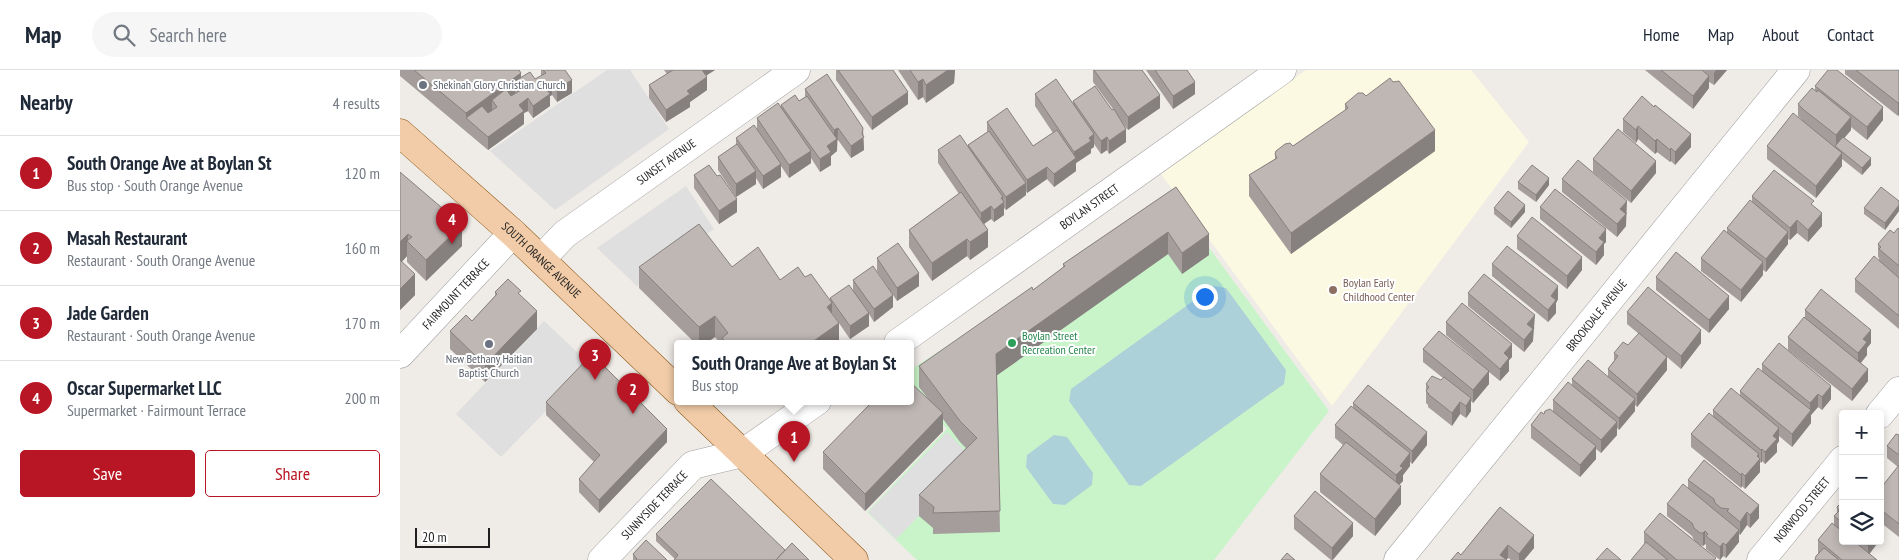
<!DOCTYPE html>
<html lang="en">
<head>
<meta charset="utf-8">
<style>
	body { margin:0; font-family:"PT Sans Narrow",sans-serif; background:#f6f6f7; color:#1f2937 }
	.controls { position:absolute; right:15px; bottom:15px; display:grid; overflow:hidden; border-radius:5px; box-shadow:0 2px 8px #0003 }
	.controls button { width:45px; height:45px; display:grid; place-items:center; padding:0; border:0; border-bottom:1px solid #e0e1e3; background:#fff; color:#1f2937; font:25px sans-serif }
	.scale { position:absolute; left:15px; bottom:12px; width:75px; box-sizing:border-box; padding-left:5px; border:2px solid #1f1f1f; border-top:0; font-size:14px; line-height:18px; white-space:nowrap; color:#1f1f1f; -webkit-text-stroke:4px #fff; paint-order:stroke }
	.you { position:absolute; left:804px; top:226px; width:18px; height:18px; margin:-12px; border:4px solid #fff; border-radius:50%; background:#1a73e8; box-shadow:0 0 0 8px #1a73e833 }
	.badge { display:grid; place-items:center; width:32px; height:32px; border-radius:50%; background:#b81624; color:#fff; font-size:16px; font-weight:700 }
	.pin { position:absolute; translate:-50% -41px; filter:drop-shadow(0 1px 2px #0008) }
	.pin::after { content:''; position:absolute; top:26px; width:18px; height:15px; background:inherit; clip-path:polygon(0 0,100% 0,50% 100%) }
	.popup { position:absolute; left:274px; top:270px; width:240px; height:65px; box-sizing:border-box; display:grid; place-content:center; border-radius:5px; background:#fff; filter:drop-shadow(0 1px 4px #0005); font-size:16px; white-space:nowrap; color:#747a83 }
	.popup b { font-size:19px; color:#1f2937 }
	.popup::after { content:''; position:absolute; left:50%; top:100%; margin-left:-10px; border:10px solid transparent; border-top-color:#fff }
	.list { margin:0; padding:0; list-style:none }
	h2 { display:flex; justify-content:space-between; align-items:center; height:65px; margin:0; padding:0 20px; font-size:21px }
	h2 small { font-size:16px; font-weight:400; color:#747a83 }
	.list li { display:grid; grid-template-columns:32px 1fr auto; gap:15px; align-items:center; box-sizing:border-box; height:75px; padding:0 20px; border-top:1px solid #e0e1e3 }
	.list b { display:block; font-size:19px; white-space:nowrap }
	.list p { margin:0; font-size:16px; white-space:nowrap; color:#747a83 }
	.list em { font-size:16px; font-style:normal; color:#747a83 }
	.actions { display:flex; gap:10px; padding:15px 20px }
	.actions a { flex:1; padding:11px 0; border:1px solid #b81624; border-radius:5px; text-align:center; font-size:18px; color:#b81624 }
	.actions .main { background:#b81624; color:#fff }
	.icon { flex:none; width:28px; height:28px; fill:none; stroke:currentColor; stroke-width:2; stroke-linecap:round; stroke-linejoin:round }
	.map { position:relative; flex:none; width:1499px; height:490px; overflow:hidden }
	header { display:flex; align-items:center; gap:30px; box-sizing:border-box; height:70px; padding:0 25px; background:#fff; border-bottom:1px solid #e0e1e3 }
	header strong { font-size:24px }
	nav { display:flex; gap:28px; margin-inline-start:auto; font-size:18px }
	.search { width:350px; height:45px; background:#f6f6f7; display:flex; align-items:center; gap:12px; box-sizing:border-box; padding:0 18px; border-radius:28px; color:#747a83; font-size:19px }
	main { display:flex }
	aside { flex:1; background:#fff }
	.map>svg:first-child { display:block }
	.education { fill:#fcf9e3 }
	.park { fill:#c9f4c9 }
	.parking { fill:#dfdfdf }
	.water { fill:#acd1d8 }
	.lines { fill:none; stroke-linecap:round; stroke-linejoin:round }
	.street-casing { stroke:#a0a0a0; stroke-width:29 }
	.primary-casing { stroke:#8a5710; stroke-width:29 }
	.street { stroke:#fff; stroke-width:28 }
	.primary { stroke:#f2cca8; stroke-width:28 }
	.wall { fill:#a49d9b }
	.shaded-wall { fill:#86807e }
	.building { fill:#bfb7b4; stroke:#86807e }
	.worship-dot { fill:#6b7280; stroke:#fff; stroke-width:2 }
	.education-dot { fill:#8d6e63; stroke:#fff; stroke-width:2 }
	.leisure-dot { fill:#2e9e5b; stroke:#fff; stroke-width:2 }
	.labels { text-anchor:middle; stroke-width:4; stroke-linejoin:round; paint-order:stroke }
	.worship-label { font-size:12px; fill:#5b616d; stroke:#fff; text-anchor:start }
	.street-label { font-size:12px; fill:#1f1f1f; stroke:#fff }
	.education-label { font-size:12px; fill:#785e54; stroke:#fff; text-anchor:start }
	.leisure-label { font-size:12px; fill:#27864d; stroke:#fff; text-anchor:start }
</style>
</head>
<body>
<header>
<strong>Map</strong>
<div class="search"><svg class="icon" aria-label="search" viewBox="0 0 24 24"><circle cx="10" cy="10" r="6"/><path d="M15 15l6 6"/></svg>Search here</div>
<nav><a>Home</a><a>Map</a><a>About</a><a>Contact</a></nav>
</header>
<main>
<aside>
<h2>Nearby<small>4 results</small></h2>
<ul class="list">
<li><span class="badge">1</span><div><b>South Orange Ave at Boylan St</b><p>Bus stop · South Orange Avenue</p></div><em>120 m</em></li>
<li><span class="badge">2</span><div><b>Masah Restaurant</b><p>Restaurant · South Orange Avenue</p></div><em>160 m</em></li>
<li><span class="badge">3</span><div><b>Jade Garden</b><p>Restaurant · South Orange Avenue</p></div><em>170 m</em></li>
<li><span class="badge">4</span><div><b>Oscar Supermarket LLC</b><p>Supermarket · Fairmount Terrace</p></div><em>200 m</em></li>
</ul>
<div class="actions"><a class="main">Save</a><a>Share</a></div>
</aside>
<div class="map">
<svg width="1499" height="490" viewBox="0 0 1499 490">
	<rect width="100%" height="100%" fill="#efebe7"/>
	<!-- education -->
	<polygon class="education" points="906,0 1071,0 1129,72 932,336 761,104"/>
	<!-- park -->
	<polygon class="park" points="774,130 929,341 814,490 517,490 467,442 547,359 510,316 510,300"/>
	<!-- parking -->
	<g class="parking">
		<polygon points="207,0 230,0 269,59 155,140 90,81"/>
		<polygon points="286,116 314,159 237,216 197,178"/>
		<polygon points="144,251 191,295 101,387 56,344"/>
		<polygon points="547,362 574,390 496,469 468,442"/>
	</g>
	<!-- water -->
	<g class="water">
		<polygon points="814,216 826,218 886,300 884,314 741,416 729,415 669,331 671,319"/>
		<polygon points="654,365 667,367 693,403 692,415 665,435 653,434 626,397 627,385"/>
	</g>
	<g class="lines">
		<defs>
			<g id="street">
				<path id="s1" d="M141,189L165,164L396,0"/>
				<path id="s2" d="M498,273L882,0"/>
				<path id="s3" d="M0,284L113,163"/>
				<polyline points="1480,344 1499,321"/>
				<path id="s4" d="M202,490L293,395L343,383L417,331"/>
				<path id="s5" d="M998,490L1396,0"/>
				<path id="s6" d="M1361,490L1443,390"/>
			</g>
			<g id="primary">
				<path id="s7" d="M0,63L113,163L278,321"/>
				<polyline points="288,331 454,490"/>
			</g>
		</defs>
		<!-- street casing -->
		<use href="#street" class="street-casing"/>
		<!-- primary casing -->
		<use href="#primary" class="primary-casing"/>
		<!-- street -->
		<use href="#street" class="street"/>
		<!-- primary -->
		<use href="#primary" class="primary"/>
	</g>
	<!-- wall -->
	<g class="wall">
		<polygon points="0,0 119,0 121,8 135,9 141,6 141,0 165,0 172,23 157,32 152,25 150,26 150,36 133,48 128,41 124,43 124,54 88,80 0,6"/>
		<polygon points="264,0 315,0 306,6 307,20 290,32 290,37 266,52 249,28 249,15 267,4"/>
		<polygon points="436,0 493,0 508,34 472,60 436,10"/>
		<polygon points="498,0 555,0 554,13 526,33 523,27 518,30"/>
		<polygon points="693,0 742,0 760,38 728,60 721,51 726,72 709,84 707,80 701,84 694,74 694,77 691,79 691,83 676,93 676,101 654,117 647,109 627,123 626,121 626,125 606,140 604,138 604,145 594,152 591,149 584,154 588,177 570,190 567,186 532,211 509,177 509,160 559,124 538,93 538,80 568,77 568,75 587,62 587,52 633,76 653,63 635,36 635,24 673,34 673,31 712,40 713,39 693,12"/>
		<polygon points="746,0 787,0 795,24 773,39"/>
		<polygon points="1245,0 1327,0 1314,15 1309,12 1309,18 1293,39"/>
		<polygon points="1445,0 1499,0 1498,46 1445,4"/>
		<polygon points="1415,16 1483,50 1467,70 1451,57 1451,60 1444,68 1471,95 1462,105 1442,89 1442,96 1416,128 1367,89 1367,76 1402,50 1398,46 1398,34 1415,21"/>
		<polygon points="405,19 463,66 464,80 451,88 438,70 437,71 437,81 431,86 431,95 420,102 411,88 411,93 389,108 381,96 381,107 363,119 356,108 356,114 336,127 318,100 318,87 336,75 336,68 357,59 357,48 381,38 381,35 399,31 405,27"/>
		<polygon points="966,26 1035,81 891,184 849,126 849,105 875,89 875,84 893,76 945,41 945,34"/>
		<polygon points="1223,49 1291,77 1275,95 1271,91 1270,92 1257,82 1255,84 1238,69 1236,73 1223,62"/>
		<polygon points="1193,89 1256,103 1231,133 1193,102"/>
		<polygon points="0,102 62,176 26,211 7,192 7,186 2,192 15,225 0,240"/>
		<polygon points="294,105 317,106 337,142 319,154 294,118"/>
		<polygon points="1162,109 1227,143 1226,145 1226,156 1217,167 1162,122"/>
		<polygon points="1118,112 1149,115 1136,132 1118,119"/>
		<polygon points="776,117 809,185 782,204 768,184 597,305 600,462 533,464 533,458 519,446 519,425 566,378 560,372 543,349 543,361 465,441 423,399 423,382 529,330 519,317 519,296 633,220 663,198 663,194"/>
		<polygon points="1352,126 1414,137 1422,156 1408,172 1397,163 1390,170 1388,169 1388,174 1366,202 1363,200 1363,205 1341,232 1301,201 1301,188 1327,162 1327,158 1352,132"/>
		<polygon points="1499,131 1499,141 1485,160 1464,144 1464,138"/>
		<polygon points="1140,137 1206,172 1204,174 1204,185 1196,195 1140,149"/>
		<polygon points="1094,138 1125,142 1111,158 1094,144"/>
		<polygon points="1499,160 1499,259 1455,222 1455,209 1479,191 1479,188 1478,187 1478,174"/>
		<polygon points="1117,166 1182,200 1167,219 1117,179"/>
		<polygon points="477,188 519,216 497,231 477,201"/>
		<polygon points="1092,194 1158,229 1156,233 1156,243 1148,252 1092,206"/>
		<polygon points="239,197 332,197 380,210 405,207 430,231 430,228 453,221 453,210 493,237 474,252 469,244 469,256 450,269 432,243 439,273 320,273 315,267 306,273 295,273 239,218"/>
		<polygon points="1256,207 1329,239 1309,263 1256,220"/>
		<polygon points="95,222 121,226 137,259 85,312 50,279 50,261 72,251 95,226"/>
		<polygon points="1068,223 1135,258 1133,259 1133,271 1124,282 1068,236"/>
		<polygon points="1405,240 1471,273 1467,278 1467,285 1461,293 1468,311 1452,331 1388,280 1388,267 1405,248"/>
		<polygon points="1227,242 1301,273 1281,299 1267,287 1267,300 1237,337 1235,335 1235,341 1219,360 1217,358 1217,365 1201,383 1196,379 1196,389 1180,407 1131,368 1131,355 1144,344 1153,341 1153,330 1172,315 1172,309 1208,306 1208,299 1214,291 1214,283 1228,275 1239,264 1227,254"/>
		<polygon points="1046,252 1112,287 1109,290 1109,301 1100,311 1089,302 1089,314 1073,333 1071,331 1071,341 1066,348 1060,344 1052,356 1028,337 1028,335 1026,333 1026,314 1041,310 1043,308 1023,292 1023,279 1076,290 1046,265"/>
		<polygon points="1362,294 1431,329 1422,340 1418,337 1411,345 1411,353 1392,377 1379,366 1379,371 1377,374 1377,382 1365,394 1362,391 1361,393 1360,392 1360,402 1345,419 1342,416 1341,418 1291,377 1291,364 1313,347 1313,340 1340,326 1340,321 1362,301"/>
		<polygon points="146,332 267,372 199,443 179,422 179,409 194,392 146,345"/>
		<polygon points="953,333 1027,375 1012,394 1010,392 1010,396 1003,405 1003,411 999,415 1001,434 975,466 920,422 920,404 943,375 935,368 935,355 953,338"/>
		<polygon points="1499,365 1499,467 1480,452 1480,410 1484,414 1498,397 1487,388 1487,376"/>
		<polygon points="1288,410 1359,448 1350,458 1347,455 1340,465 1339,464 1339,472 1326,488 1323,486 1320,490 1306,479 1306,475 1305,474 1303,476 1300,475 1316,490 1231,490 1244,475 1244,462 1294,470 1292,466 1267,446 1267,434 1288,418"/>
		<polygon points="1443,432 1443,471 1479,471 1469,484 1477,490 1415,490 1419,483 1418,483 1418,470 1434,455 1434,446 1437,443 1437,437"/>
		<polygon points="1100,437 1134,478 1124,490 1111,490 1108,488 1106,490 1061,485"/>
		<polygon points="894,446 953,466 933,490 931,490 894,459"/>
		<polygon points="256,464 385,480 275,489 256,471"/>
		<polygon points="233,484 267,490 233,490"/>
	</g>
	<!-- shaded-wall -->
	<g class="shaded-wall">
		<polygon points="303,0 315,0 303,7"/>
		<polygon points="548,0 555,0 554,13 526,33 526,15"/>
		<polygon points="1316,0 1327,0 1314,15 1314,3"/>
		<polygon points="121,3 121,20 115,11 115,24 97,37 92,30 92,42 66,48 66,43"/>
		<polygon points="1309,6 1309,18 1293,39 1293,26"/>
		<polygon points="307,7 307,20 290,32 290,37 266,52 266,40 287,21"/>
		<polygon points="523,9 523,27 518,30 518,12"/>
		<polygon points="172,10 172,23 157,32 157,19"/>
		<polygon points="152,12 152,25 150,26 150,36 133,48 133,36 145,17"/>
		<polygon points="795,12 795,24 773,39 773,26"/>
		<polygon points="508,22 508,34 472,60 472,47"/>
		<polygon points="760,25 760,38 728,60 728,47"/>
		<polygon points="128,28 128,41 124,43 124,54 88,80 88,67 119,35"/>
		<polygon points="1499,32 1499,45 1498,46 1498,33"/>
		<polygon points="1483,37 1483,50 1467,70 1467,57"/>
		<polygon points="1451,47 1451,60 1436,78 1436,65"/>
		<polygon points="1238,56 1238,69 1236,73 1236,60"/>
		<polygon points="438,58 437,81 431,86 431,95 420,102 420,89 427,76 434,70 434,60"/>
		<polygon points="463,58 464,80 451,88 451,76 462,64"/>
		<polygon points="726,59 726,72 709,84 709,71"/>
		<polygon points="1035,60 1035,81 891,184 891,163"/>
		<polygon points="694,64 694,77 691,79 691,83 676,93 676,101 654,117 654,104 674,89 674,82 689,68"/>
		<polygon points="1291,64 1291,77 1275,95 1275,82"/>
		<polygon points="707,67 707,80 701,84 701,71"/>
		<polygon points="1257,69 1257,82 1255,84 1255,71"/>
		<polygon points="1271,78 1271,91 1270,92 1270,80"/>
		<polygon points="411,81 411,93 389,108 389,95"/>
		<polygon points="1442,83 1442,96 1416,128 1416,116"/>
		<polygon points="1471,88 1471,95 1462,105 1462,98"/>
		<polygon points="1256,91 1256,103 1231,133 1231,121"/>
		<polygon points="381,94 381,107 363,119 363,106"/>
		<polygon points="647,97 647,109 627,123 627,110"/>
		<polygon points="356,101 356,114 336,127 336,114"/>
		<polygon points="1149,108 1149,115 1136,132 1136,125"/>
		<polygon points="626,113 626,125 606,140 606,127"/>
		<polygon points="603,127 603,134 604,132 604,145 594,152 594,140 601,128"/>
		<polygon points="337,129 337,142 319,154 319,141"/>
		<polygon points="1227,131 1226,156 1217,167 1217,154 1220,139"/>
		<polygon points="1125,135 1125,142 1111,158 1111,152"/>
		<polygon points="1499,135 1499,141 1485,160 1485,153"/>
		<polygon points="591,136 591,149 581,156 581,143"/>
		<polygon points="1422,143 1422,156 1408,172 1408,160"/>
		<polygon points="1397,150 1397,163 1390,170 1390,158"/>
		<polygon points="62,155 62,176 26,211 26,190"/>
		<polygon points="1206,159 1206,172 1204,174 1204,185 1196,195 1196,182 1199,168"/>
		<polygon points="588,160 588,177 570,190 570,172"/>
		<polygon points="768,162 768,184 596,306 596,284"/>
		<polygon points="1388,162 1388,174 1366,202 1366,189"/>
		<polygon points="8,164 8,172 7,171 7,186 0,193 0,172"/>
		<polygon points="809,164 809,185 782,204 782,183"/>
		<polygon points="567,169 567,186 532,211 532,193"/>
		<polygon points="1182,187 1182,200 1167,219 1167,206"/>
		<polygon points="1363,192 1363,205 1341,232 1341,220"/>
		<polygon points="519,203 519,216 497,231 497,218"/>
		<polygon points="15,204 15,225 0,240 0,219"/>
		<polygon points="1158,216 1158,229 1156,233 1156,243 1148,252 1148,240 1151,226"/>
		<polygon points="493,225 493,237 474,252 474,239"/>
		<polygon points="1329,226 1329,239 1309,263 1309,250"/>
		<polygon points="432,233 432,255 427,237"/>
		<polygon points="137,241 137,259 85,312 85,295"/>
		<polygon points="469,243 469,256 450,269 450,256"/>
		<polygon points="1135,245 1133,271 1124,282 1124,270 1127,254"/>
		<polygon points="315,246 315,267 306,273 299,273 299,257"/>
		<polygon points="439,253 439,273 411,273"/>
		<polygon points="1301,260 1301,273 1281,299 1281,286"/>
		<polygon points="1471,260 1471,273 1467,278 1467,285 1458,296 1458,283 1463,269"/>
		<polygon points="1112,274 1112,287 1109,290 1109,301 1100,311 1100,299 1104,283"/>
		<polygon points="1267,287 1267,300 1237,337 1237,324"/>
		<polygon points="1468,299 1468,311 1452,331 1452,319"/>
		<polygon points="1089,301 1089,314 1073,333 1073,320"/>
		<polygon points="1431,316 1431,329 1422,340 1422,327"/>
		<polygon points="1418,324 1418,337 1411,345 1411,353 1392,377 1392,364 1410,342 1410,333"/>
		<polygon points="1071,328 1071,341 1066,348 1066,336"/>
		<polygon points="1235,329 1235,341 1219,360 1219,348"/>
		<polygon points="1060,332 1060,344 1052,356 1052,343"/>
		<polygon points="543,343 543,361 465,441 465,424"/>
		<polygon points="1217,352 1217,365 1201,383 1201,370"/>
		<polygon points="1379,358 1379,371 1377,374 1377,382 1365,394 1365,382 1373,366"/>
		<polygon points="267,359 267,372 199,443 199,430"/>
		<polygon points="1027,362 1027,375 1012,394 1012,381"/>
		<polygon points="1196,376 1196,389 1180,407 1180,395"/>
		<polygon points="1362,379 1362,391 1361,393 1361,380"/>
		<polygon points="1010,383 1010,396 1003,405 1003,411 996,418 996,405 1000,396"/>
		<polygon points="1359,384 1359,391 1360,389 1360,402 1345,419 1345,406"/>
		<polygon points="1342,403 1342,416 1341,418 1341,405"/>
		<polygon points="1001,416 1001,434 975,466 975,449"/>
		<polygon points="1359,435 1359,448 1350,458 1350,445"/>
		<polygon points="1347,442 1347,455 1340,465 1340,452"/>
		<polygon points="953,453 953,466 932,490 932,478"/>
		<polygon points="1482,455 1482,468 1480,470 1480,457"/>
		<polygon points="1339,460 1339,472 1326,488 1326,475"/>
		<polygon points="1305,461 1305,474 1303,476 1303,463"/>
		<polygon points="1134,465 1134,478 1124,490 1119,490 1119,484"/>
		<polygon points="1469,471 1479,471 1468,486 1468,473"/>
		<polygon points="1323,473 1323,486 1320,490 1320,477"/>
		<polygon points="1108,475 1108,488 1106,490 1100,485"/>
	</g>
	<!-- building -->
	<g class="building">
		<polygon points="14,0 119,0 121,3 66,43"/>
		<polygon points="143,0 165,0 172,10 157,19 152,12 145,17 150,24 133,36 128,28 119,35 124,41 88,67 66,48 82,36 88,43 97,37 92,30 106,19 111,26 121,20 115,11 130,2 135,9 146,3"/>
		<polygon points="273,0 302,0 307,7 287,21 290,24 266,40 249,15"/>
		<polygon points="438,0 493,0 508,22 472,47"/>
		<polygon points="510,0 548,0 526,15 523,9 518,12"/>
		<polygon points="694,0 742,0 760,25 728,47"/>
		<polygon points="755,0 787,0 795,12 773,26"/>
		<polygon points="1261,0 1302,0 1309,6 1293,26"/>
		<polygon points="1428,0 1437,0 1483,37 1467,57 1415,16"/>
		<polygon points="1456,0 1499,0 1499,32 1498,33"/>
		<polygon points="427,4 463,58 462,64 464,67 451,76 438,58 434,60 405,19"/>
		<polygon points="990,8 993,12 999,11 1035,60 891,163 849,105 877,88 875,84 876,81 885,74 890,73 893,76 948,38 945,34 958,23 963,23 966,26"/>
		<polygon points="656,9 694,64 689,68 691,71 674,82 635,24"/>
		<polygon points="695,16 712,40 714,39 726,59 709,71 707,67 701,71 673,31"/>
		<polygon points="1412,18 1417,22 1418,20 1451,47 1436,65 1404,40 1398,34"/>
		<polygon points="395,25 399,31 407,26 437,69 427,76 431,82 420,89 381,35"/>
		<polygon points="1242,26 1254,37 1255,35 1291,64 1275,82 1271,78 1270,80 1257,69 1255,71 1238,56 1236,60 1223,49"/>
		<polygon points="378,33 411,81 389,95 357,48"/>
		<polygon points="607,38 633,76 657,60 676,88 654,104 647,97 627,110 587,52"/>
		<polygon points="1393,43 1442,83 1416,116 1367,76"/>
		<polygon points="354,55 381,94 363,106 336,68"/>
		<polygon points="1218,59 1256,91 1231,121 1193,89"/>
		<polygon points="589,61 626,113 606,127 568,75"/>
		<polygon points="560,65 603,127 601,128 604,132 594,140 591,136 581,143 538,80"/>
		<polygon points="1443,67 1471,88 1462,98 1435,76"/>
		<polygon points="337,74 356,101 336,114 318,87"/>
		<polygon points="1178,90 1227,131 1220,139 1226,144 1217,154 1162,109"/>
		<polygon points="309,95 317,106 320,105 337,129 319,141 294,105"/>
		<polygon points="1132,95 1149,108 1136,125 1118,112"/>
		<polygon points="1374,100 1414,131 1411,134 1422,143 1408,160 1397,150 1390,158 1352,126"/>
		<polygon points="0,102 62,155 26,190 7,171 12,167 8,164 0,172"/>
		<polygon points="776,117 809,164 782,183 768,162 596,284 600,441 533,443 534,437 519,425 577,368 560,351 519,296 632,217 633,220 665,196 663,194"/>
		<polygon points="1481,117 1499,131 1499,135 1485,153 1464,138"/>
		<polygon points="1155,119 1206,159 1199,168 1204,172 1196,182 1140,137"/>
		<polygon points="1108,121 1125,135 1111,152 1094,138"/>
		<polygon points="561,122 588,160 570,172 567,169 532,193 509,160"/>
		<polygon points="1350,130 1388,162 1366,189 1327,158"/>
		<polygon points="1132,147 1182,187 1167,206 1117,166"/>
		<polygon points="299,154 332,197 358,177 380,210 398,197 405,207 411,204 432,233 427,237 439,253 411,273 326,273 322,268 328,263 315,246 299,257 239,197"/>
		<polygon points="1498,158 1499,160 1499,196 1479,179 1481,177 1478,174 1490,160 1494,163"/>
		<polygon points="1324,160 1363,192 1341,220 1301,188"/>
		<polygon points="498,173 519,203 497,218 477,188"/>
		<polygon points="1107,176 1158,216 1151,226 1156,230 1148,240 1092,194"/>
		<polygon points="1276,182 1329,226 1309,250 1256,207"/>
		<polygon points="1474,186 1499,208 1499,246 1455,209"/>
		<polygon points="0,190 15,204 0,219"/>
		<polygon points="473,196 493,225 474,239 453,210"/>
		<polygon points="1084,204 1135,245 1127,254 1133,259 1124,270 1068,223"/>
		<polygon points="108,209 121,221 118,223 137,241 85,295 50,261 66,245 72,251 97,224 95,222"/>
		<polygon points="449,215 469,243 450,256 430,228"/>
		<polygon points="1248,217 1301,260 1281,286 1227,242"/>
		<polygon points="1421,219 1471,260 1463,269 1467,272 1458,283 1405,240"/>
		<polygon points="1062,233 1112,274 1104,283 1109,288 1100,299 1046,252"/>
		<polygon points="1404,247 1468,299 1452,319 1388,267"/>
		<polygon points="1039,261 1089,301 1073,320 1023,279"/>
		<polygon points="1239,263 1267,287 1237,324 1208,299 1218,286 1214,283 1223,272 1228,275"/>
		<polygon points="1379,273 1431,316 1422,327 1418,324 1410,333 1362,294"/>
		<polygon points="192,284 267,359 199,430 179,409 200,385 146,332"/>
		<polygon points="1188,290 1235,329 1219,348 1172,309"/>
		<polygon points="1358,298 1411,340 1392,364 1340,321"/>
		<polygon points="1032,306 1041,310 1044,307 1071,328 1066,336 1060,332 1052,343 1028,324 1029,324 1026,321 1029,317 1026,314"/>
		<polygon points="510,312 543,343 465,424 423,382 473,331 510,331"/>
		<polygon points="1168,312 1217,352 1201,370 1153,330"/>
		<polygon points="968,315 1027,362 1012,381 953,333"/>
		<polygon points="1331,318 1379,358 1373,366 1377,369 1365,382 1362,379 1361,380 1313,340"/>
		<polygon points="951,336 1010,383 1000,396 1003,398 996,405 935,355"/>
		<polygon points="1150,339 1196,376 1180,395 1131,355 1141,342 1144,344 1145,341"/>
		<polygon points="1309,343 1359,384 1357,386 1360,389 1345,406 1342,403 1341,405 1291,364"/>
		<polygon points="1496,364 1499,365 1499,385 1487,376"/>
		<polygon points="946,372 1001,416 975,449 920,404"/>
		<polygon points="1304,390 1359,435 1350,445 1347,442 1340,452 1327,441 1329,439 1321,438 1315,433 1314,429 1288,410"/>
		<polygon points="1499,395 1499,454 1480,439 1480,410 1484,414"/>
		<polygon points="311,409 385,480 376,490 274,490 278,485 256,464"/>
		<polygon points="1283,414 1339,460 1326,475 1323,473 1320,477 1306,466 1308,464 1305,461 1303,463 1300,463 1294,458 1292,453 1267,434"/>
		<polygon points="915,421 953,453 932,478 894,446"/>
		<polygon points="1443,432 1443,453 1434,446 1439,441 1437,437 1441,433"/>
		<polygon points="1100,437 1134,465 1119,484 1108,475 1100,485 1107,490 1051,490 1058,482 1061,485"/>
		<polygon points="1260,443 1316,488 1314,490 1277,490 1244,462"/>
		<polygon points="1432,453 1443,462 1443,471 1454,471 1477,490 1442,490 1418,470"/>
		<polygon points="246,470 267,490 236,490 237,489 233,484"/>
		<polygon points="1246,472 1268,490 1231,490"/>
		<polygon points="392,473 409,490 376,490"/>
		<polygon points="1207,478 1221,490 1196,490"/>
		<polygon points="1424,478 1439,490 1415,490 1416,486"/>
		<polygon points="887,483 895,490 881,490"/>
	</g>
	<!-- markers -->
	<g class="worship-dot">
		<circle cx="23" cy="15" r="5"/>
		<circle cx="89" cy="274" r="5"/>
	</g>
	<circle class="education-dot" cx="933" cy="220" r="5"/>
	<circle class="leisure-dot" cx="612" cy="273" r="5"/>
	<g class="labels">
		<!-- worship labels -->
		<g class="worship-label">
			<text x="33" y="19">Shekinah Glory Christian Church</text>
			<text x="89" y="293" text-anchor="middle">New Bethany Haitian<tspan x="89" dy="14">Baptist Church</tspan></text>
		</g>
		<!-- street labels -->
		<g class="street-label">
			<text dy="4" stroke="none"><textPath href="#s1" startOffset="159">SUNSET AVENUE</textPath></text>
			<text dy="4" stroke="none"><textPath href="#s2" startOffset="235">BOYLAN STREET</textPath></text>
			<text dy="4" stroke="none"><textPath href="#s7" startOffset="190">SOUTH ORANGE AVENUE</textPath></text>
			<text dy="4" stroke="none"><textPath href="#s3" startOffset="82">FAIRMOUNT TERRACE</textPath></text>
			<text dy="4" stroke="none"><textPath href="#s5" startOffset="315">BROOKDALE AVENUE</textPath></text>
			<text dy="4" stroke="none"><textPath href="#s4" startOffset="76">SUNNYSIDE TERRACE</textPath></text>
			<text dy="4" stroke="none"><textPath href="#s6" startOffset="65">NORWOOD STREET</textPath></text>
		</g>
		<!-- education labels -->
		<g class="education-label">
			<text x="943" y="217">Boylan Early<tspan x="943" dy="14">Childhood Center</tspan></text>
		</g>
		<!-- leisure labels -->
		<g class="leisure-label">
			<text x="622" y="270">Boylan Street<tspan x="622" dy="14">Recreation Center</tspan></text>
		</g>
	</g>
</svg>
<div class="controls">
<button>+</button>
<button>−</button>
<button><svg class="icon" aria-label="layers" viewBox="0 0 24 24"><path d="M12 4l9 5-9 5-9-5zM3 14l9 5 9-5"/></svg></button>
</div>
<div class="scale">20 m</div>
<div class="you"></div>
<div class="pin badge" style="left:394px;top:392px">1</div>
<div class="popup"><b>South Orange Ave at Boylan St</b>Bus stop</div>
<div class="pin badge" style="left:233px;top:344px">2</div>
<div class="pin badge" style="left:195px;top:310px">3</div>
<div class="pin badge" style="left:52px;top:174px">4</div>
</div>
</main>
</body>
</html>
